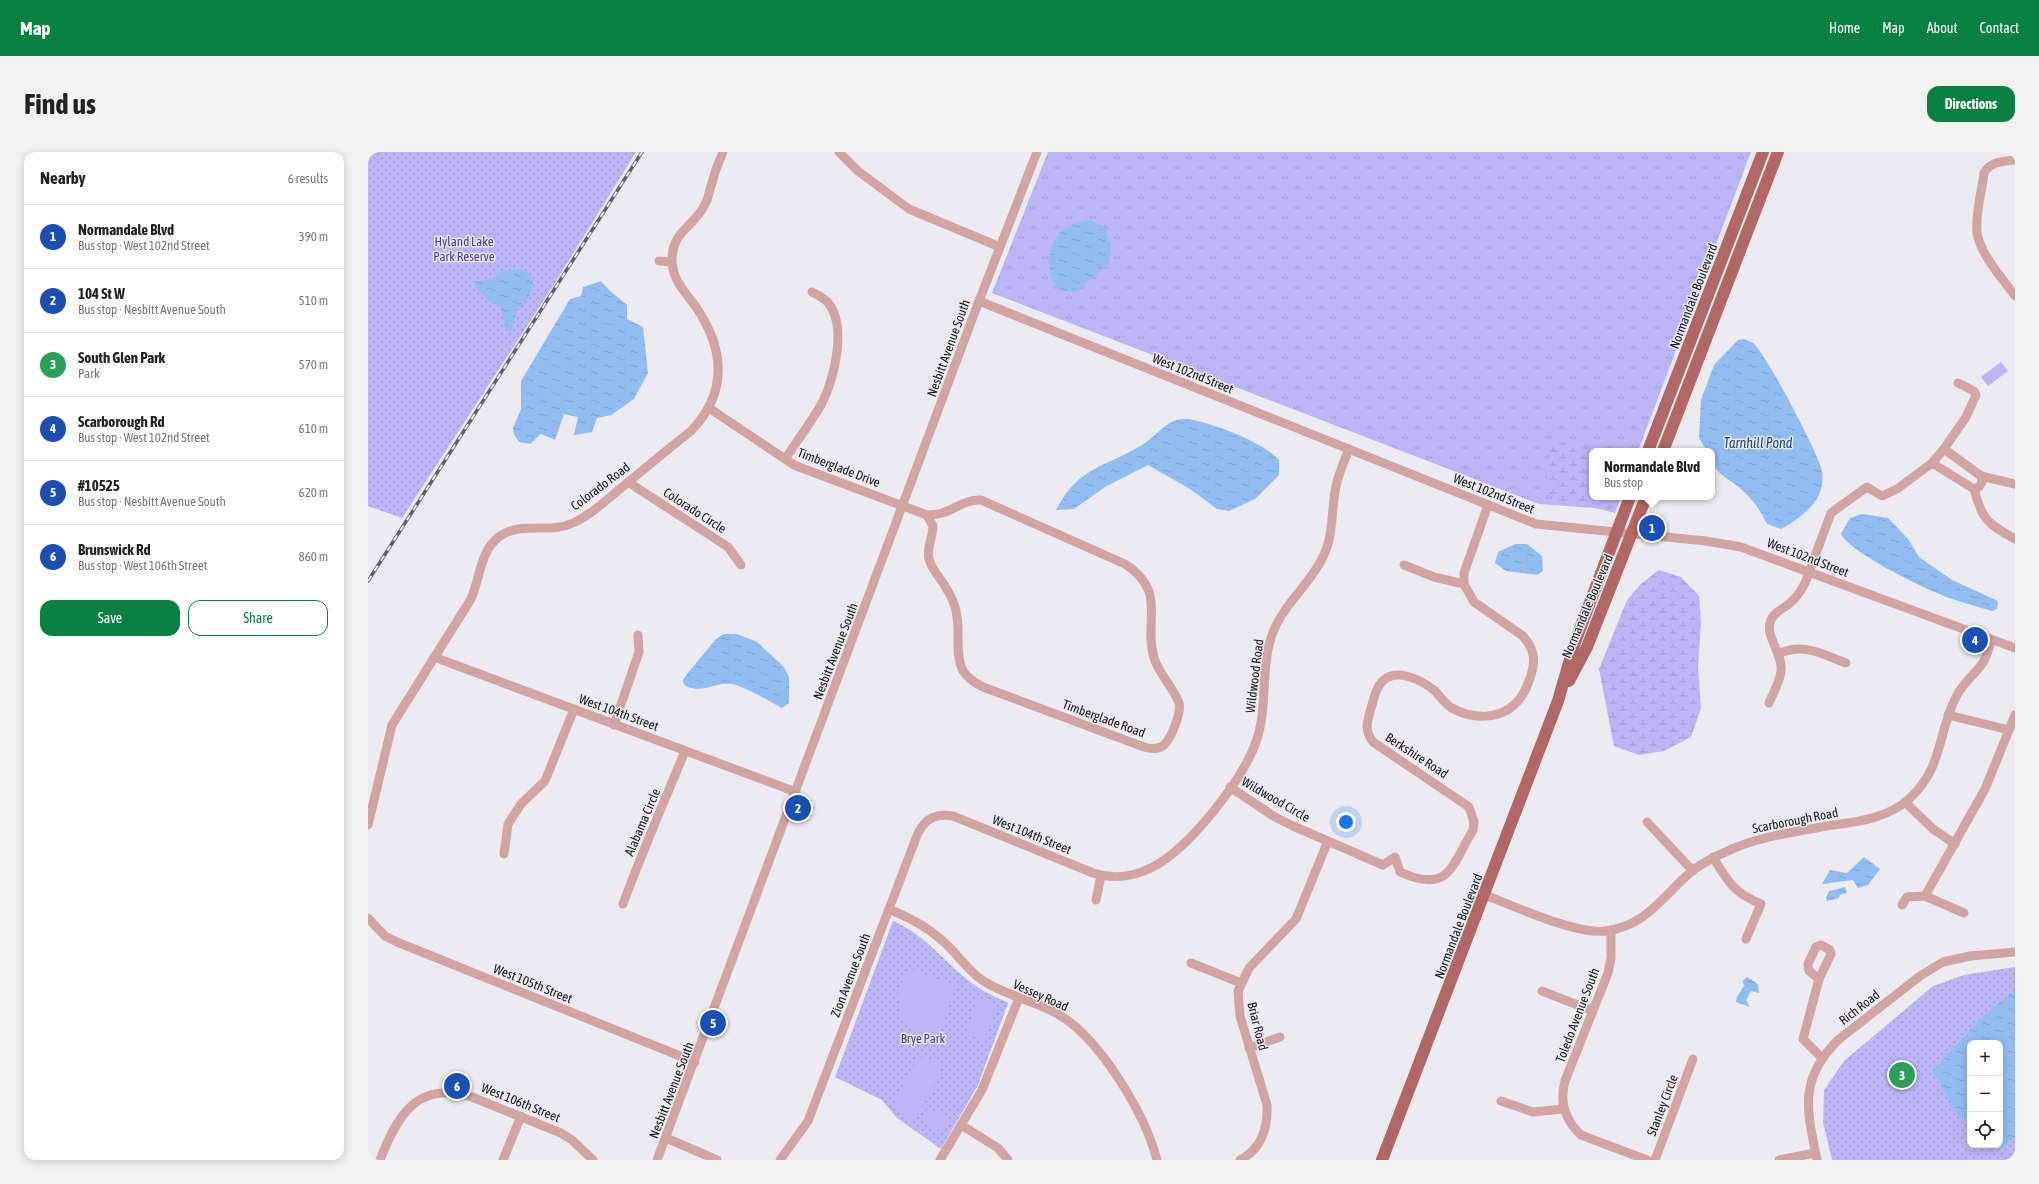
<!DOCTYPE html>
<html lang="en">
<head>
<meta charset="utf-8">
<style>
	body { margin:0; font-family:"Asap Condensed",sans-serif; background:#f2f2f2; color:#222 }
	.controls { position:absolute; right:12px; bottom:12px; display:grid; overflow:hidden; border-radius:8px; box-shadow:0 2px 10px #0003 }
	.controls button { width:36px; height:36px; display:grid; place-items:center; padding:0; border:0; border-bottom:1px solid #e0e0e0; background:#fff; color:#222; font:20px sans-serif }
	.you { position:absolute; left:978px; top:670px; width:14px; height:14px; margin:-10px; border:3px solid #fff; border-radius:50%; background:#1a73e8; box-shadow:0 0 0 6px #1a73e833 }
	.badge { display:grid; place-items:center; width:26px; height:26px; border-radius:50%; background:#0b8043; color:#fff; font-size:13px; font-weight:700 }
	.pin { position:absolute; translate:-50% -50%; border:2px solid #fff; box-shadow:0 1px 4px #0006 }
	.popup { position:absolute; left:1221px; top:296px; width:126px; height:52px; box-sizing:border-box; display:grid; place-content:center; border-radius:8px; background:#fff; filter:drop-shadow(0 1px 3px #0005); font-size:13px; white-space:nowrap; color:#767676 }
	.popup b { font-size:15px; color:#222 }
	.popup::after { content:''; position:absolute; left:50%; top:100%; margin-left:-8px; border:8px solid transparent; border-top-color:#fff }
	.list { margin:0; padding:0; list-style:none }
	h2 { display:flex; justify-content:space-between; align-items:center; height:52px; margin:0; padding:0 16px; font-size:17px }
	h2 small { font-size:13px; font-weight:400; color:#767676 }
	.list li { display:grid; grid-template-columns:26px 1fr auto; gap:12px; align-items:center; box-sizing:border-box; height:64px; padding:0 16px; border-top:1px solid #e0e0e0 }
	.list b { display:block; font-size:15px; white-space:nowrap }
	.list p { margin:0; font-size:13px; white-space:nowrap; color:#767676 }
	.list em { font-size:13px; font-style:normal; color:#767676 }
	.actions { display:flex; gap:8px; padding:12px 16px }
	.actions a { flex:1; padding:9px 0; border:1px solid #0b8043; border-radius:12px; text-align:center; font-size:14px; color:#0b8043 }
	.actions .main { background:#0b8043; color:#fff }
	.icon { flex:none; width:22px; height:22px; fill:none; stroke:currentColor; stroke-width:2; stroke-linecap:round; stroke-linejoin:round }
	.map { position:relative; flex:none; width:1647px; height:1008px; overflow:hidden; border-radius:12px }
	header { display:flex; align-items:center; gap:24px; box-sizing:border-box; height:56px; padding:0 20px; background:#0b8043; color:#fff }
	header strong { font-size:19px }
	nav { display:flex; gap:22px; margin-inline-start:auto; font-size:14px }
	.intro { display:flex; align-items:center; justify-content:space-between; box-sizing:border-box; height:96px; padding:0 24px }
	h1 { margin:0; font-size:28px }
	.button { padding:10px 18px; border-radius:12px; background:#0b8043; color:#fff; font-size:14px; font-weight:700 }
	main { display:flex; gap:24px; padding:0 24px }
	aside { flex:1; background:#fff; border-radius:12px; box-shadow:0 2px 10px #0003 }
	.map>svg:first-child { display:block }
	.grass { fill:url(#grass-tufts) }
	.wetland { fill:url(#wetland-marsh) }
	.park { fill:url(#park-dots); fill-rule:evenodd }
	.pitch { fill:#bbb5f6 }
	.water { fill:url(#water-ripples) }
	.lines { fill:none; stroke-linecap:round; stroke-linejoin:round }
	.minor { stroke:#cfa4a2; stroke-width:9 }
	.major { stroke:#b16765; stroke-width:12 }
	.rail-casing { stroke:#616165; stroke-width:3.5 }
	.rail { stroke:#eaeaf0; stroke-width:2; stroke-dasharray:6; stroke-linecap:butt }
	.labels { text-anchor:middle; stroke-width:3; stroke-linejoin:round; paint-order:stroke }
	.park-label { font-size:13px; fill:#4c3a95; stroke:#eaeaf0 }
	.street-label { font-size:13px; fill:#19191b; stroke:#eaeaf0 }
	.water-label { font-size:14px; font-style:italic; fill:#124a86; stroke:#eaeaf0 }
</style>
</head>
<body>
<header>
<strong>Map</strong>
<nav><a>Home</a><a>Map</a><a>About</a><a>Contact</a></nav>
</header>
<div class="intro"><h1>Find us</h1><a class="button">Directions</a></div>
<main>
<aside>
<h2>Nearby<small>6 results</small></h2>
<ul class="list">
<li><span class="badge" style="background:#1a4fb4">1</span><div><b>Normandale Blvd</b><p>Bus stop · West 102nd Street</p></div><em>390 m</em></li>
<li><span class="badge" style="background:#1a4fb4">2</span><div><b>104 St W</b><p>Bus stop · Nesbitt Avenue South</p></div><em>510 m</em></li>
<li><span class="badge" style="background:#2e9e5b">3</span><div><b>South Glen Park</b><p>Park</p></div><em>570 m</em></li>
<li><span class="badge" style="background:#1a4fb4">4</span><div><b>Scarborough Rd</b><p>Bus stop · West 102nd Street</p></div><em>610 m</em></li>
<li><span class="badge" style="background:#1a4fb4">5</span><div><b>#10525</b><p>Bus stop · Nesbitt Avenue South</p></div><em>620 m</em></li>
<li><span class="badge" style="background:#1a4fb4">6</span><div><b>Brunswick Rd</b><p>Bus stop · West 106th Street</p></div><em>860 m</em></li>
</ul>
<div class="actions"><a class="main">Save</a><a>Share</a></div>
</aside>
<div class="map">
<svg width="1647" height="1008" viewBox="0 0 1647 1008">
	<defs>
		<pattern id="grass-tufts" width="24" height="20" patternUnits="userSpaceOnUse"><rect width="24" height="20" fill="#bbb5f6"/><path d="M3 7l-1-3M5 7V3M7 7l1-3M15 17l-1-3M17 17v-4M19 17l1-3" fill="none" stroke="#a09bd2"/></pattern>
		<pattern id="wetland-marsh" width="20" height="14" patternUnits="userSpaceOnUse"><rect width="20" height="14" fill="#bbb5f6"/><path d="M1 5h8M5 5V1M11 12h8M15 12V8" fill="none" stroke="#a09bd2"/></pattern>
		<pattern id="park-dots" width="8" height="8" patternUnits="userSpaceOnUse"><rect width="8" height="8" fill="#bbb5f6"/><path d="M2 2h.1M6 6h.1" fill="none" stroke="#a09bd2" stroke-width="1.8" stroke-linecap="round"/></pattern>
		<pattern id="water-ripples" width="26" height="14" patternUnits="userSpaceOnUse"><rect width="26" height="14" fill="#90bcf1"/><path d="M2 4q2-2 4 0t4 0M15 11q2-2 4 0t4 0" fill="none" stroke="#7ca1ce"/></pattern>
	</defs>
	<rect width="100%" height="100%" fill="#eaeaf0"/>
	<!-- grass -->
	<polygon class="grass" points="680,0 1383,0 1270,299 1224,299 1224,345 1253,345 1247,361 1227,356 1171,352 624,141"/>
	<!-- wetland -->
	<g class="wetland">
		<polygon points="1183,285 1224,301 1224,345 1237,345 1234,350 1221,353 1188,349 1179,339"/>
		<polygon points="1291,418 1313,425 1331,444 1333,471 1330,514 1333,556 1323,585 1296,599 1271,603 1246,594 1231,517 1259,448 1273,432"/>
	</g>
	<!-- park -->
	<g class="park">
		<polygon points="0,0 268,0 185,134 34,366 0,354"/>
		<path d="M525,769C561,785 575,810 605,832C615,840 629,845 640,851L610,933L573,997L529,966L514,948L467,925Z"/>
		<path d="M1647,815V1008H1464L1455,970L1456,938L1476,909L1565,834L1596,823ZM1602,891H1632V993H1602Z"/>
	</g>
	<!-- pitch -->
	<g class="pitch">
		<polygon points="1633,210 1640,219 1620,234 1613,225"/>
		<polygon points="540,816 588,834 567,890 548,881 533,866 530,840"/>
		<polygon points="611,845 629,852 616,889 598,882"/>
		<path d="M557,905C565,909 573,911 573,920L550,963L546,967L542,968L527,958V950L549,909Z"/>
		<polygon points="560,955 581,967 573,980 553,969"/>
	</g>
	<!-- water -->
	<g class="water">
		<path d="M722,68L737,76L743,94L741,111L709,139L698,140C695,138 690,136 688,133C675,115 681,85 700,74C706,71 715,70 722,68Z"/>
		<path d="M153,117C155,119 160,120 162,122C170,130 160,152 150,156L143,180L138,179L133,153L129,154L120,148L104,130L124,127L133,119Z"/>
		<polygon points="233,129 241,138 259,153 259,167 275,175 280,221 266,247 243,263 229,266 224,280 206,283 210,265 196,262 187,288 173,282 162,292 151,290 146,282 145,276 153,257 153,229 202,147 213,144 215,135"/>
		<path d="M1376,187C1379,188 1382,189 1385,191C1397,200 1449,299 1453,316C1455,322 1455,331 1453,337C1449,354 1428,369 1413,377L1399,372C1393,360 1386,348 1375,339C1360,324 1344,324 1344,299H1339L1331,286L1333,248L1346,213L1370,188Z"/>
		<path d="M821,267C846,272 894,289 911,308V323L887,347L861,359L849,357L822,337L780,313L737,335L706,357L688,358C711,314 736,316 774,293C784,287 798,271 808,268C812,267 817,267 821,267Z"/>
		<path d="M1494,362L1520,366L1540,387L1551,405L1584,428L1630,449L1629,457L1624,459C1608,454 1592,450 1576,444C1554,435 1484,402 1473,382L1482,366Z"/>
		<polygon points="1147,392 1159,392 1174,404 1175,419 1169,423 1138,419 1127,411 1130,400"/>
		<path d="M356,482H369L389,490L416,515L421,525V551L414,556C403,550 373,532 362,532C345,530 335,543 316,533L315,528L319,522L348,487Z"/>
		<polygon points="1496,705 1512,717 1500,733 1490,736 1485,728 1454,732 1462,718 1479,721"/>
		<polygon points="1477,735 1479,741 1472,743 1471,746 1459,749 1458,746 1461,739"/>
		<polygon points="1379,825 1390,832 1391,841 1383,839 1378,848 1382,855 1368,850 1369,845 1376,834 1375,829"/>
		<polygon points="1647,838 1647,987 1630,996 1626,993 1632,993 1632,891 1602,891 1602,973 1585,958 1570,926 1564,920 1613,866"/>
	</g>
	<g class="lines">
		<!-- minor -->
		<g class="minor">
			<polyline points="471,0 490,19 541,57 632,95"/>
			<path d="M1647,8C1634,10 1623,9 1616,21C1614,40 1607,61 1609,80C1611,101 1635,127 1647,144"/>
			<polyline points="291,109 304,110"/>
			<polyline points="611,149 1168,372 1338,389 1373,395 1647,496"/>
			<path d="M341,256L426,313L439,318L559,363C583,364 592,347 613,348L757,412C800,440 775,468 786,506C791,522 805,535 811,551C814,559 803,587 796,593C790,598 783,597 776,595L615,535C607,531 598,525 594,517C587,501 592,482 589,465C588,455 584,445 578,436C573,426 564,419 561,407C558,395 565,386 565,374L559,363"/>
			<path d="M417,307C429,289 442,272 453,253C466,228 479,176 461,152C458,147 450,143 444,140"/>
			<polyline points="1564,311 1576,297"/>
			<polyline points="1613,324 1647,332"/>
			<polyline points="260,330 360,395 373,413"/>
			<path d="M1606,337C1614,368 1620,372 1647,387"/>
			<polyline points="1036,413 1066,425 1096,432"/>
			<path d="M1410,502C1435,490 1454,502 1478,511"/>
			<polyline points="66,505 428,640"/>
			<path d="M1401,551C1405,541 1412,530 1413,519C1415,501 1396,484 1403,468C1407,459 1415,457 1422,451C1428,446 1433,439 1437,431L1463,361L1499,335L1514,344L1529,337L1564,311L1606,337L1611,335L1614,330L1613,324L1576,297L1598,265L1608,243L1606,239L1590,231"/>
			<polyline points="246,573 271,500 270,483"/>
			<polyline points="1641,578 1647,563"/>
			<path d="M862,635L907,665L925,674L1015,713L1027,705L1032,720C1081,742 1083,715 1105,678L1106,670L1101,655L1005,590C996,578 999,570 1003,556C1006,548 1007,537 1013,531C1026,514 1054,528 1067,539C1073,545 1077,552 1084,556C1103,567 1131,568 1147,552C1154,546 1159,535 1162,526C1168,509 1167,498 1155,484L1106,450L1096,432V421L1120,353"/>
			<polyline points="1537,650 1565,677 1587,692"/>
			<polyline points="1279,670 1325,719"/>
			<path d="M0,673L24,573L103,447C112,427 112,398 132,384C154,369 181,382 205,371C223,363 237,349 252,337C276,317 299,298 323,279C360,240 357,198 328,155C318,141 305,129 304,110C303,79 325,76 336,54C340,48 341,41 343,34C346,22 350,11 355,0"/>
			<polyline points="136,702 140,672 153,652 177,629 206,557"/>
			<path d="M1345,705C1360,730 1365,740 1393,752L1378,787"/>
			<path d="M1117,743C1146,754 1208,783 1238,779C1280,773 1294,744 1324,719C1336,710 1350,703 1364,697C1394,684 1427,680 1459,674C1487,670 1519,667 1541,647C1576,615 1569,582 1588,545C1594,532 1606,523 1614,512C1619,505 1621,495 1624,488"/>
			<polyline points="1557,744 1617,637 1641,578 1580,563"/>
			<polyline points="728,748 733,724"/>
			<path d="M255,752C274,700 296,650 317,599"/>
			<polyline points="1534,753 1539,745 1557,744 1596,761"/>
			<path d="M521,757C544,767 564,777 582,796C592,806 601,819 614,828C636,843 664,848 688,861C731,884 777,962 789,1008"/>
			<polyline points="0,766 17,784 29,790 327,910"/>
			<path d="M1243,778V806L1240,821L1197,929C1191,951 1197,968 1213,983L1279,1008"/>
			<polyline points="823,811 873,831"/>
			<polyline points="1451,827 1441,819 1440,812 1448,795 1453,793 1462,798 1463,802 1451,827 1435,887 1454,906"/>
			<polyline points="1174,839 1225,859"/>
			<polyline points="881,896 912,885"/>
			<polyline points="1133,949 1165,960 1195,957"/>
			<polyline points="593,973 630,996 640,1008"/>
			<polyline points="298,986 349,1008"/>
			<path d="M12,1008C29,964 49,928 104,945L193,981L204,988L225,1008"/>
			<polyline points="135,1008 153,964"/>
			<polyline points="289,1008 611,149 669,0"/>
			<path d="M412,1008L440,969L550,681C558,666 568,661 585,664L725,721C744,727 765,725 783,716C821,697 876,627 889,587C900,553 892,514 905,480C916,452 942,432 955,405C966,382 963,358 968,334C971,321 976,309 981,297"/>
			<polyline points="572,1008 614,938 651,846"/>
			<path d="M872,1008C893,997 900,976 899,953L872,864L870,839L881,816L928,767L960,689"/>
			<polyline points="1287,1008 1325,907"/>
			<polyline points="1411,1008 1447,1001"/>
			<path d="M1449,1008C1439,958 1430,928 1470,888L1552,824L1575,810L1602,804L1647,800"/>
		</g>
		<!-- major -->
		<g class="major">
			<polyline points="1280,299 1395,0"/>
			<polyline points="1295,299 1410,0"/>
			<polyline points="1201,529 1219,495 1278,345"/>
			<polyline points="1014,1008 1190,549 1207,490 1262,345"/>
		</g>
		<defs>
			<polyline id="rail" points="0,429 274,0"/>
		</defs>
		<!-- rail casing -->
		<use href="#rail" class="rail-casing"/>
		<!-- rail -->
		<use href="#rail" class="rail"/>
	</g>
	<g class="labels">
		<!-- park labels -->
		<g class="park-label">
			<text x="96" y="94">Hyland Lake<tspan x="96" dy="15">Park Reserve</tspan></text>
			<text x="555" y="891">Brye Park</text>
		</g>
		<!-- street labels -->
		<g class="street-label">
			<text transform="translate(1325 144) rotate(-69)" y="5">Normandale Boulevard</text>
			<text transform="translate(580 196) rotate(-70)" y="5">Nesbitt Avenue South</text>
			<text transform="translate(825 221) rotate(22)" y="5">West 102nd Street</text>
			<text transform="translate(471 315) rotate(21)" y="5">Timberglade Drive</text>
			<text transform="translate(232 334) rotate(-37)" y="5">Colorado Road</text>
			<text transform="translate(1126 341) rotate(22)" y="5">West 102nd Street</text>
			<text transform="translate(327 358) rotate(33)" y="5">Colorado Circle</text>
			<text transform="translate(1440 405) rotate(21)" y="5">West 102nd Street</text>
			<text transform="translate(1219 454) rotate(-67)" y="5">Normandale Boulevard</text>
			<text transform="translate(467 499) rotate(-69)" y="5">Nesbitt Avenue South</text>
			<text transform="translate(886 524) rotate(-83)" y="5">Wildwood Road</text>
			<text transform="translate(251 560) rotate(20)" y="5">West 104th Street</text>
			<text transform="translate(736 566) rotate(20)" y="5">Timberglade Road</text>
			<text transform="translate(1049 603) rotate(33)" y="5">Berkshire Road</text>
			<text transform="translate(908 647) rotate(30)" y="5">Wildwood Circle</text>
			<text transform="translate(1427 668) rotate(-11)" y="5">Scarborough Road</text>
			<text transform="translate(274 670) rotate(-67)" y="5">Alabama Circle</text>
			<text transform="translate(664 682) rotate(22)" y="5">West 104th Street</text>
			<text transform="translate(1090 774) rotate(-69)" y="5">Normandale Boulevard</text>
			<text transform="translate(482 823) rotate(-69)" y="5">Zion Avenue South</text>
			<text transform="translate(165 831) rotate(22)" y="5">West 105th Street</text>
			<text transform="translate(673 843) rotate(24)" y="5">Vessey Road</text>
			<text transform="translate(1491 855) rotate(-38)" y="5">Rich Road</text>
			<text transform="translate(1209 863) rotate(-69)" y="5">Toledo Avenue South</text>
			<text transform="translate(890 874) rotate(76)" y="5">Briar Road</text>
			<text transform="translate(303 938) rotate(-69)" y="5">Nesbitt Avenue South</text>
			<text transform="translate(153 950) rotate(22)" y="5">West 106th Street</text>
			<text transform="translate(1294 953) rotate(-69)" y="5">Stanley Circle</text>
		</g>
		<!-- water labels -->
		<g class="water-label">
			<text x="1390" y="296">Tarnhill Pond</text>
		</g>
	</g>
</svg>
<div class="controls">
<button>+</button>
<button>−</button>
<button><svg class="icon" aria-label="locate" viewBox="0 0 24 24"><circle cx="12" cy="12" r="6"/><path d="M12 2v4M12 18v4M2 12h4M18 12h4"/></svg></button>
</div>
<div class="you"></div>
<div class="pin badge" style="left:1284px;top:376px;background:#1a4fb4">1</div>
<div class="popup"><b>Normandale Blvd</b>Bus stop</div>
<div class="pin badge" style="left:430px;top:656px;background:#1a4fb4">2</div>
<div class="pin badge" style="left:1534px;top:923px;background:#2e9e5b">3</div>
<div class="pin badge" style="left:1607px;top:488px;background:#1a4fb4">4</div>
<div class="pin badge" style="left:345px;top:871px;background:#1a4fb4">5</div>
<div class="pin badge" style="left:89px;top:934px;background:#1a4fb4">6</div>
</div>
</main>
</body>
</html>
